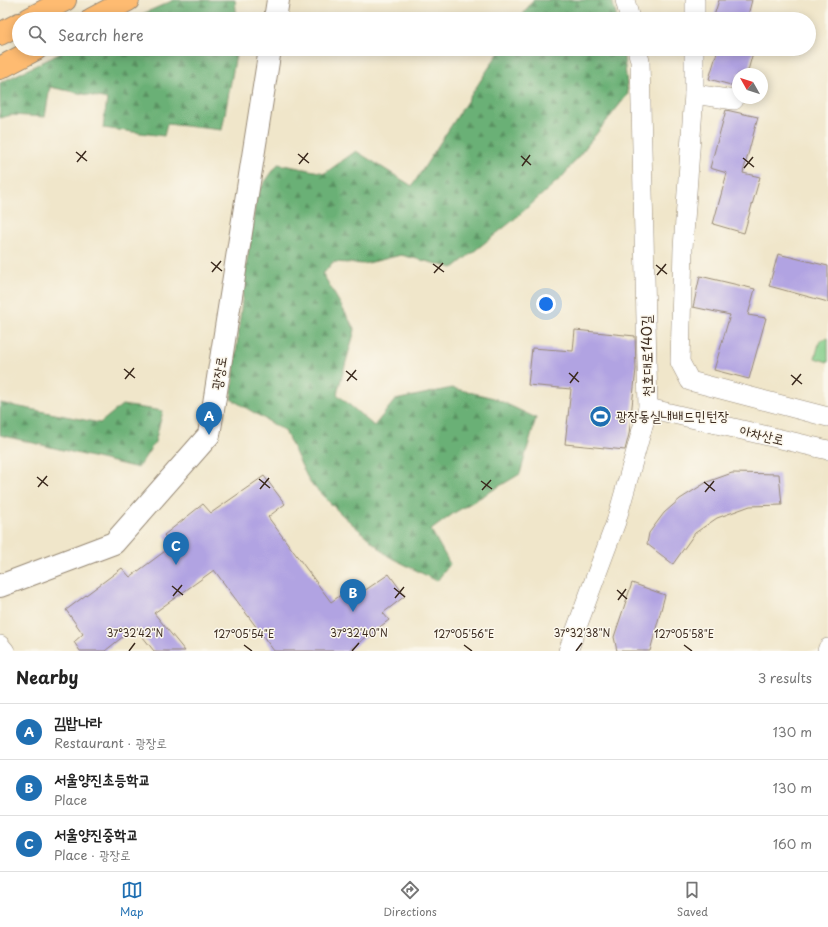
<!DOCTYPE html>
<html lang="en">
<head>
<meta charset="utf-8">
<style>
	body { margin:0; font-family:"Playpen Sans","Poor Story",sans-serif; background:#f2f2f2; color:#222 }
	.compass { position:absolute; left:732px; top:68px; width:36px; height:36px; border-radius:50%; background:#fff; box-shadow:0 2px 10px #0003; rotate:309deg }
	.you { position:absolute; left:546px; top:304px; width:14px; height:14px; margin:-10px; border:3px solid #fff; border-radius:50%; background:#1a73e8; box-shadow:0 0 0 6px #1a73e833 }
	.badge { display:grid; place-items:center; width:26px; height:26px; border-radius:50%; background:#1f6fb2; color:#fff; font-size:13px; font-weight:700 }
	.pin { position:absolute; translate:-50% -33px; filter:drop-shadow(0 1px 2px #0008) }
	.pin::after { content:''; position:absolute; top:21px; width:14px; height:12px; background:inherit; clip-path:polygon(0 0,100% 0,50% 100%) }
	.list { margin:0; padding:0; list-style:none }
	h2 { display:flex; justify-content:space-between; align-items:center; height:52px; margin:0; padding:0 16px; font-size:17px }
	h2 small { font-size:13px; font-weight:400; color:#767676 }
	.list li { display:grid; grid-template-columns:26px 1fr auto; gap:12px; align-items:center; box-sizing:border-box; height:56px; padding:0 16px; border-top:1px solid #e0e0e0 }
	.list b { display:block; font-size:15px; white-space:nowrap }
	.list p { margin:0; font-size:13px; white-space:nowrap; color:#767676 }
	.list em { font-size:13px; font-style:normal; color:#767676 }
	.icon { flex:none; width:22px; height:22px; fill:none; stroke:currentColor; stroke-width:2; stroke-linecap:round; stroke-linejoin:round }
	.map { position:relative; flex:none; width:828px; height:651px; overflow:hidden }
	.search { position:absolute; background:#fff; box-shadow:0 2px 10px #0003; left:12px; right:12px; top:12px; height:44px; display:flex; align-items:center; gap:10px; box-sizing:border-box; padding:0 14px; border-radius:22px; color:#767676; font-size:15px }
	.sheet { height:220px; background:#fff }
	nav { display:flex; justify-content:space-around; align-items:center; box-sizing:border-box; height:56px; border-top:1px solid #e0e0e0; background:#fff; font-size:11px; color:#767676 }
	nav a { display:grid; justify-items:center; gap:2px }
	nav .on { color:#1f6fb2 }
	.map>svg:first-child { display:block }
	.green { fill:#84cd8a; stroke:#607c54 }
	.forest { fill:url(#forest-firs); stroke:#536d4a }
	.building { fill:#b1a3e2 }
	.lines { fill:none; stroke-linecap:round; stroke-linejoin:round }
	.minor-casing { stroke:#968874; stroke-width:20 }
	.tertiary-casing { stroke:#968874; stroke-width:24 }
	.primary-casing { stroke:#968874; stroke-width:24 }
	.minor { stroke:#fff; stroke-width:19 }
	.tertiary { stroke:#fff; stroke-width:22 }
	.primary { stroke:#febb71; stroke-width:22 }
	.ticks { fill:none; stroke:#3b2a1e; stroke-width:1.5 }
	.labels { text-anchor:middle; stroke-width:3; stroke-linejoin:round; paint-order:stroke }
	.street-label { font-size:14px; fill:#3b2a1e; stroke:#fbf7ec }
	.poi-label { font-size:14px; fill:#3b2a1e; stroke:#fbf7ec; text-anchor:start }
	.ticks-label { font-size:10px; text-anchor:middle; fill:#3b2a1e; stroke:#fbf7ec; stroke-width:3; stroke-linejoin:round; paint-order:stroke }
</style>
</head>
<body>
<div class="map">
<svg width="828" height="651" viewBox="0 0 828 651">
	<defs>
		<pattern id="forest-firs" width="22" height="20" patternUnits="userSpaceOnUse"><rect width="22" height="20" fill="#6bb076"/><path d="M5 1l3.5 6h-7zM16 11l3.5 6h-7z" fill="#598f60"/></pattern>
	</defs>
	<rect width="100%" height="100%" fill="#fbf7ec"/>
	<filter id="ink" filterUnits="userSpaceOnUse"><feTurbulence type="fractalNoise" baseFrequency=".025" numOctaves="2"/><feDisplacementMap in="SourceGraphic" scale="8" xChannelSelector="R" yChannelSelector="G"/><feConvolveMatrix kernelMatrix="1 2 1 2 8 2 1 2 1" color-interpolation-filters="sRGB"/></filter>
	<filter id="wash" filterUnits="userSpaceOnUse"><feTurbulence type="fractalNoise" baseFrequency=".012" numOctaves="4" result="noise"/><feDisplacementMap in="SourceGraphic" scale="16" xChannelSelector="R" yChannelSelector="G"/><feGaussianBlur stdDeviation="0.9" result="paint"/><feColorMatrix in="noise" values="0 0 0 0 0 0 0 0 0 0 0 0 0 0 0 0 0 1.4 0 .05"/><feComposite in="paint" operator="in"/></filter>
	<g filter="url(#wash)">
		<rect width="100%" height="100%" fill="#f0e6ca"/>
		<!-- green -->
		<polygon class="green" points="828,338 828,362 815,358 820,340"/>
		<!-- forest -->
		<g class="forest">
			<polygon points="174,0 235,0 237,19 131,19"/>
			<polygon points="533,0 612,0 617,19 520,19"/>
			<polygon points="69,49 237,49 222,130 167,124 164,136 103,128 107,99 50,87 45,117 11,115 0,118 0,83"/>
			<polygon points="501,49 623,49 628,94 563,176 511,222 453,268 401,255 364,264 333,262 323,274 355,330 337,394 374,426 395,400 452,388 494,398 536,418 520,474 454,513 431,530 450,564 437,581 388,556 339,512 310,483 285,431 231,399 245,274 257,193 278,164 325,173 356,151 412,186"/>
			<polygon points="0,403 100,423 122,405 163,411 155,442 138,468 0,435"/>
		</g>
		<g id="blocks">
			<!-- building -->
			<g class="building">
				<polygon points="719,0 752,0 747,19 713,19"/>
				<polygon points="718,49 754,49 747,74 738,74 738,87 709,79"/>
				<polygon points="726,110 758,117 743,173 760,177 744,233 713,224 727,173 710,168"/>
				<polygon points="778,254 828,266 828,302 769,286"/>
				<polygon points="700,276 755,289 748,315 766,318 749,379 714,370 730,315 693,307"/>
				<polygon points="575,330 635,336 636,369 629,434 625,450 565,444 571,389 528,385 532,348 573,351"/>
				<polygon points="732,473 779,474 782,505 750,506 717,518 695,533 673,564 647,544 649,533 664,513 680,499 707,482"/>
				<polygon points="264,476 285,504 268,517 331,602 358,583 364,591 389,574 405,596 383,613 389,620 348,651 274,651 214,570 154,613 185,651 154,651 135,627 105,651 80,651 74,642 83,634 66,610 122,568 130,577 172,546 164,535 203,504 211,513"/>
				<polygon points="632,583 665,595 650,651 617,651 614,637"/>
			</g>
		</g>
	</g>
	<g filter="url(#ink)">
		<use href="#blocks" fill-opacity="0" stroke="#968874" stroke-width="1"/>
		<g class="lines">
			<defs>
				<g id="minor">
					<polyline points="625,0 630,19"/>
					<polyline points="695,19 695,0"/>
					<polyline points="694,49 694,94 683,248 680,362 690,381 828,417"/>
					<polyline points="694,94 734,100"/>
					<polyline points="648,408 828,450"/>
					<polyline points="0,645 5,651"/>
					<polyline points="568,651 616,522 648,408 640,61 637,49"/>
					<polyline points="827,651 828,648"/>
				</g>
				<g id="tertiary">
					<polyline points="275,19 278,0"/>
					<polyline points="0,586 114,543 209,435 270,49"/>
				</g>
				<g id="primary">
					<polyline points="29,19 65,0"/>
					<polyline points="92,19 128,0"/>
					<polyline points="0,34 19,24"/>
					<polyline points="0,68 36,49"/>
				</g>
			</defs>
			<!-- minor casing -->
			<use href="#minor" class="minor-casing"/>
			<!-- tertiary casing -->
			<use href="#tertiary" class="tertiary-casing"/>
			<!-- primary casing -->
			<use href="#primary" class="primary-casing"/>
			<!-- minor -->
			<use href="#minor" class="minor"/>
			<!-- tertiary -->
			<use href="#tertiary" class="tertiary"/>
			<!-- primary -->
			<use href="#primary" class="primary"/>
		</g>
	</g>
	<!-- ticks -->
	<path class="ticks" d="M76,152L87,161M298,154L309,163M521,156L531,165M743,158L754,167M77,162L86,151M299,164L308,153M522,166L530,155M744,168L753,157M211,262L222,271M433,264L444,272M656,265L667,274M212,272L221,261M434,273L443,263M657,275L666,264M124,369L135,378M346,371L357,380M569,373L579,382M791,375L802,384M125,379L134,368M347,381L356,370M570,383L578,372M792,385L801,374M37,477L48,486M259,479L270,488M481,481L492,489M704,482L715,491M38,487L47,476M260,489L269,478M482,490L491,480M705,492L714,481M172,586L183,595M394,588L405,597M617,590L627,599M173,596L182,585M395,598L404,587M618,600L626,589M244,645L252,651M464,645L472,651M684,645L692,651M129,651L135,643M352,651L359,643M576,651L582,643"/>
	<!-- icons -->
	<defs>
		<symbol id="stadium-disc" viewBox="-11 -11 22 22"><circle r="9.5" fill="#1f6fb2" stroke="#fbf7ec"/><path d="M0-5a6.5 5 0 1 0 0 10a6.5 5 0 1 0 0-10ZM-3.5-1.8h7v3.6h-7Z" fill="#fff"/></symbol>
	</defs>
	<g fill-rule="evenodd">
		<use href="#stadium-disc" x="588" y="404" width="25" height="25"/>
	</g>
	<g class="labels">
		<!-- street labels -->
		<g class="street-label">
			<text transform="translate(647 356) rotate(-91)" y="5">천호대로140길</text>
			<text transform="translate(219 373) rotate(-81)" y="5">광장로</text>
			<text transform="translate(762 435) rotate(13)" y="5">아차산로</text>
		</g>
		<!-- poi labels -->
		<g class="poi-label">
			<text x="616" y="421">광장동실내배드민턴장</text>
		</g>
	</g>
	<g class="ticks-label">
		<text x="135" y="637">37°32'42"N</text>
		<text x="359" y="637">37°32'40"N</text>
		<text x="582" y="637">37°32'38"N</text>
		<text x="244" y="638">127°05'54"E</text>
		<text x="464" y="638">127°05'56"E</text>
		<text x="684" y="638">127°05'58"E</text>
	</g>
</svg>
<svg class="compass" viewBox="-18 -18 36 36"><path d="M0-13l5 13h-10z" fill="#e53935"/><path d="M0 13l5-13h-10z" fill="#767676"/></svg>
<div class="you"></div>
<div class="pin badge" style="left:209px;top:435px">A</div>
<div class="pin badge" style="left:353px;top:612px">B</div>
<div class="pin badge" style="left:176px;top:565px">C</div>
<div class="search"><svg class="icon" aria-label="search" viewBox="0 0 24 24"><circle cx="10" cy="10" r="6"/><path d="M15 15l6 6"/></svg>Search here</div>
</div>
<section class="sheet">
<h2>Nearby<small>3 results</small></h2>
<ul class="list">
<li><span class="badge">A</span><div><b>김밥나라</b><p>Restaurant · 광장로</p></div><em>130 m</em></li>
<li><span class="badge">B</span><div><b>서울양진초등학교</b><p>Place</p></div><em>130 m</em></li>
<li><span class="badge">C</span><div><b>서울양진중학교</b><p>Place · 광장로</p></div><em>160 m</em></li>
</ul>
</section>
<nav>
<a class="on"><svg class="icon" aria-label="map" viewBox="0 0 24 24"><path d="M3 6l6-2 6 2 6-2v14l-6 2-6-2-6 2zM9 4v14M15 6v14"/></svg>Map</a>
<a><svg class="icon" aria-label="directions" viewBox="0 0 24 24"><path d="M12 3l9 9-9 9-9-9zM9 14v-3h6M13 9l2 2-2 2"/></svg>Directions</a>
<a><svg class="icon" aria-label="saved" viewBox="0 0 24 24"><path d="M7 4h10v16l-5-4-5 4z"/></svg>Saved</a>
</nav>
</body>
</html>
